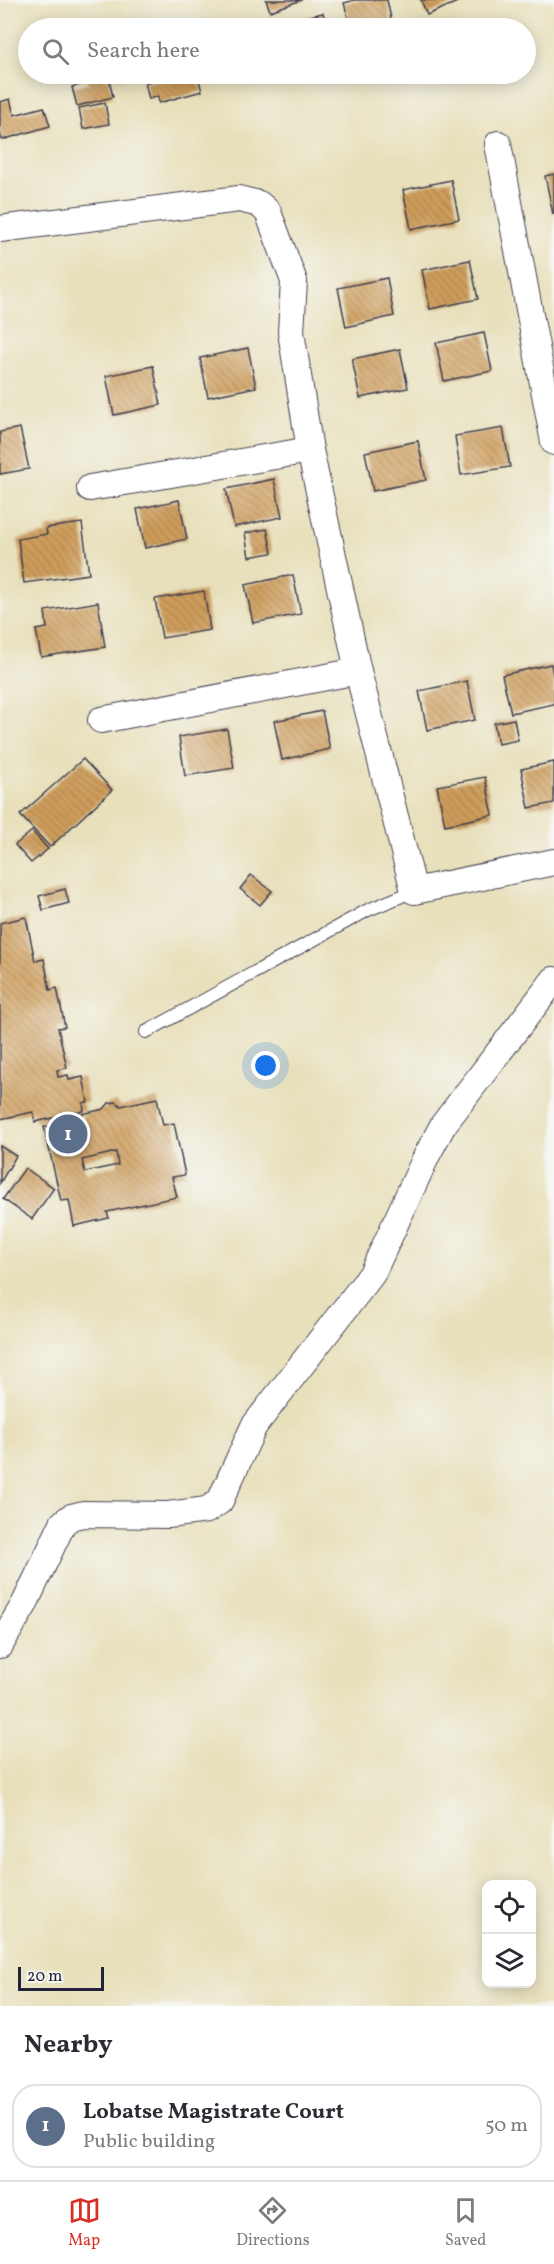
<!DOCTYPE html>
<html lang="en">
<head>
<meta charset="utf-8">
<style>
	body { margin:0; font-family:Vollkorn,serif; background:#f2f2f3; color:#2b2b33 }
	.controls { position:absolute; right:18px; bottom:18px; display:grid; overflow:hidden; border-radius:12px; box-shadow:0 3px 15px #0003 }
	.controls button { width:54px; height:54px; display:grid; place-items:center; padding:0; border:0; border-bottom:2px solid #e1e1e2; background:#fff; color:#2b2b33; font:30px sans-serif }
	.scale { position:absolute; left:18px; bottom:15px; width:86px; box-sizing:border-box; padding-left:6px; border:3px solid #22223b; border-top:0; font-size:16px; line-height:21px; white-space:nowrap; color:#22223b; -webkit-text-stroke:4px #f6f6f2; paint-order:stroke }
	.you { position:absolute; left:266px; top:1066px; width:21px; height:21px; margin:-15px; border:4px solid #fff; border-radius:50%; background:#1a73e8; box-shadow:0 0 0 9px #1a73e833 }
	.badge { display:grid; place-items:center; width:39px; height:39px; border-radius:50%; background:#d93025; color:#fff; font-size:20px; font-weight:700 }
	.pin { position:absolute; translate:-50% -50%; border:3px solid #fff; box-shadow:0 2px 6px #0006 }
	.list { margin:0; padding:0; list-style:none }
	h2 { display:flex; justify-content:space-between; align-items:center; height:78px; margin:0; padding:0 24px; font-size:26px }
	h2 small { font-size:20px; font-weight:400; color:#7c7c81 }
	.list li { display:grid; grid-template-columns:39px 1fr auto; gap:18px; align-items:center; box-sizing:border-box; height:84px; margin:0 12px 12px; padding:0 12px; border:2px solid #e1e1e2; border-radius:24px }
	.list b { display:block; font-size:22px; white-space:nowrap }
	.list p { margin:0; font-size:20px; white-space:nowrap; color:#7c7c81 }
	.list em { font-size:20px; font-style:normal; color:#7c7c81 }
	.icon { flex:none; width:33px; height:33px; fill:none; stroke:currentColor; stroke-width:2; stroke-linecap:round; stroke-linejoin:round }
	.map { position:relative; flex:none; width:554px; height:2006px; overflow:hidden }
	.search { position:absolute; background:#fff; box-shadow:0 3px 15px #0003; left:18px; right:18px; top:18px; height:66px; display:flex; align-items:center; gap:15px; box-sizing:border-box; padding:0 21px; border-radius:33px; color:#7c7c81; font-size:22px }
	.sheet { height:174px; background:#fff }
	nav { display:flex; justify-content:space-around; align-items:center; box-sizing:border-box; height:84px; border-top:2px solid #e1e1e2; background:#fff; font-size:16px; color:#7c7c81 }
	nav a { display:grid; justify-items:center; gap:3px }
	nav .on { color:#d93025 }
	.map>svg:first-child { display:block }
	.building { fill:url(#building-back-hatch); fill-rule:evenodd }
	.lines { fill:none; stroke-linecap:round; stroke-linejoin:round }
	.service-casing { stroke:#403e4e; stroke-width:14 }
	.minor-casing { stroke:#403e4e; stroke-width:28 }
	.service { stroke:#fff; stroke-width:12 }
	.minor { stroke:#fff; stroke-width:26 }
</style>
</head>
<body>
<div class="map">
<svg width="554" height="2006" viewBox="0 0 554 2006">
	<defs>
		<pattern id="building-back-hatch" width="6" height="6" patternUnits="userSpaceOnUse" patternTransform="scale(1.5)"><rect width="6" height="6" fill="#cf9e5b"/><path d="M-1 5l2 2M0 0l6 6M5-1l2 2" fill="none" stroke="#a8804c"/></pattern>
	</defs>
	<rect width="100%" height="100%" fill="#f6f6f2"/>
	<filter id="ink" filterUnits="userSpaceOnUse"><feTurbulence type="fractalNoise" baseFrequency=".0167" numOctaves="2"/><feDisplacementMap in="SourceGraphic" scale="12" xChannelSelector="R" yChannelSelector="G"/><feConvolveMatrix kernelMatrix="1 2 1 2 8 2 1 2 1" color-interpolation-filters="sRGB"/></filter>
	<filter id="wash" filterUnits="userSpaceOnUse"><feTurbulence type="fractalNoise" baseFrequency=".008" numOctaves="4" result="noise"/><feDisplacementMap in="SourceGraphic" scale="24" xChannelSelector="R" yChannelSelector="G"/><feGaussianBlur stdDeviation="1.35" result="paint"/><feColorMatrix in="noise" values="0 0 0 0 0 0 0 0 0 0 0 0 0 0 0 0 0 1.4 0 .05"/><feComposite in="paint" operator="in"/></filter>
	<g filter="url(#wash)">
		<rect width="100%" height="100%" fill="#e8e0bb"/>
		<g id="blocks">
			<!-- building -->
			<g class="building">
				<polygon points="266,0 302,0 270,11"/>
				<polygon points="355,0 387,0 393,28 351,28 344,3"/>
				<polygon points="421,0 462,0 427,15"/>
				<polygon points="323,13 327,28 275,28 274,25"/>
				<polygon points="85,74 104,74 106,80 109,79 113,97 77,106 72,87 88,83"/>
				<polygon points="118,74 140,74 120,79"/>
				<polygon points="168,74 197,74 202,91 159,103 158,96 149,99 145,83 169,77"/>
				<polygon points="10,99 14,115 44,107 50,126 2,140 0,133 0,102"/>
				<polygon points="105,103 109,124 83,129 79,108"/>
				<polygon points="554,174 554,214 553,214 545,176"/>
				<polygon points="451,180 459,219 411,229 403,190"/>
				<polygon points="470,260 478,299 430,309 422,270"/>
				<polygon points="387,278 394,316 346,327 338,288"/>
				<polygon points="484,333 492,371 444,381 436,343"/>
				<polygon points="248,348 256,387 208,397 200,358"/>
				<polygon points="400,349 408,388 360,398 352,359"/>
				<polygon points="153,366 161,405 114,415 106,376"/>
				<polygon points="20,428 29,469 0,474 0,432"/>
				<polygon points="503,428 510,467 461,475 455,436"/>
				<polygon points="418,441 426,480 373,491 365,452"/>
				<polygon points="274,479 282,517 234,527 226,489"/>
				<polygon points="179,500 187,539 145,548 137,509"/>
				<polygon points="82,523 89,574 24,583 18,539 47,534 46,528"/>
				<polygon points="267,529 272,553 249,557 245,533"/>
				<polygon points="293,575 301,614 253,623 245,585"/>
				<polygon points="204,591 210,630 162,638 155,599"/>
				<polygon points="98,602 105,647 41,657 36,630 47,628 45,611"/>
				<polygon points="551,664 554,681 554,704 511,713 502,675"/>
				<polygon points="467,681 475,720 427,730 419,691"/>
				<polygon points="322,711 330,749 282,760 274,721"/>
				<polygon points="514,719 518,740 498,744 494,723"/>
				<polygon points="227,729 234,768 185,776 179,737"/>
				<polygon points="83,759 112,790 50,847 20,815"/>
				<polygon points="554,762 554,803 529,808 521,769"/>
				<polygon points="485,777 493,815 445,825 437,786"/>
				<polygon points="32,831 48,849 31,863 15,845"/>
				<polygon points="251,875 272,891 260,905 240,889"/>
				<polygon points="65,889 69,903 43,910 39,896"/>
				<polygon points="26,917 35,961 44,959 50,990 57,988 65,1027 58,1028 67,1068 57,1070 58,1077 68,1075 69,1080 83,1077 88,1102 83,1103 84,1111 35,1122 33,1112 0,1119 0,923"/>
				<path d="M157,1098L163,1125L174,1123L185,1175L172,1177L177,1197L107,1212L109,1218L74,1226L69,1200L61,1201L44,1127L83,1119L82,1114L104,1109L109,1103L116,1102L121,1106ZM116,1152L118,1165L85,1172L82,1160Z"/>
				<polygon points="0,1146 16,1156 0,1183"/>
				<polygon points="25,1168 54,1188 32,1219 3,1199"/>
			</g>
		</g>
	</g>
	<g filter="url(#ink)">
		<use href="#blocks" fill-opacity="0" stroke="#403e4e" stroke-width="1.5"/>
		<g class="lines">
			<defs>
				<polyline id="service" points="146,1032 368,910 414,891"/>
				<g id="minor">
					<polyline points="498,144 554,442"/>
					<polyline points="0,229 239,199 259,204 268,212 294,281 291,332 310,450 358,671 414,891 554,862"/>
					<polyline points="90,488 310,450"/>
					<polyline points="101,720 358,671"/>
					<polyline points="0,1645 24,1605 63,1523 71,1517 83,1514 168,1515 207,1510 220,1501 254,1426 372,1274 427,1155 443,1125 554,980"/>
				</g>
			</defs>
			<!-- service casing -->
			<use href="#service" class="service-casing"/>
			<!-- minor casing -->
			<use href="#minor" class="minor-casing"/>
			<!-- service -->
			<use href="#service" class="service"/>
			<!-- minor -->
			<use href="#minor" class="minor"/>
		</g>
	</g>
</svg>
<div class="controls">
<button><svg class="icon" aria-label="locate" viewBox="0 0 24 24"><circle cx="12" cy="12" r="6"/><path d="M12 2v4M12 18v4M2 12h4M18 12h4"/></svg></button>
<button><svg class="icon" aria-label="layers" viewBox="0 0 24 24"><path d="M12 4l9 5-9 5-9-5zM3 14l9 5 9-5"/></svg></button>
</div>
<div class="scale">20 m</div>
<div class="you"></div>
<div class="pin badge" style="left:68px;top:1134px;background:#5c6f8a">1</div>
<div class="search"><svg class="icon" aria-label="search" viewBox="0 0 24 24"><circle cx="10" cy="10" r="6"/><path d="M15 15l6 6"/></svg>Search here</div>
</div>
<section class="sheet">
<h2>Nearby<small></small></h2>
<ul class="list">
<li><span class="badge" style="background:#5c6f8a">1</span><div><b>Lobatse Magistrate Court</b><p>Public building</p></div><em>50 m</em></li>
</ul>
</section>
<nav>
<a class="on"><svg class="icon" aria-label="map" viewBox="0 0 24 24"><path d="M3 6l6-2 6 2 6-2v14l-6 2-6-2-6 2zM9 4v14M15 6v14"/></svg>Map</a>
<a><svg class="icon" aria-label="directions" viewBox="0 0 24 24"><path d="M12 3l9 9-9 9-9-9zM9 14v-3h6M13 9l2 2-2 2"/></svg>Directions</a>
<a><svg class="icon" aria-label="saved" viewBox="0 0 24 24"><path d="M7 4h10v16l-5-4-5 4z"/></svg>Saved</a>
</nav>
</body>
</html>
